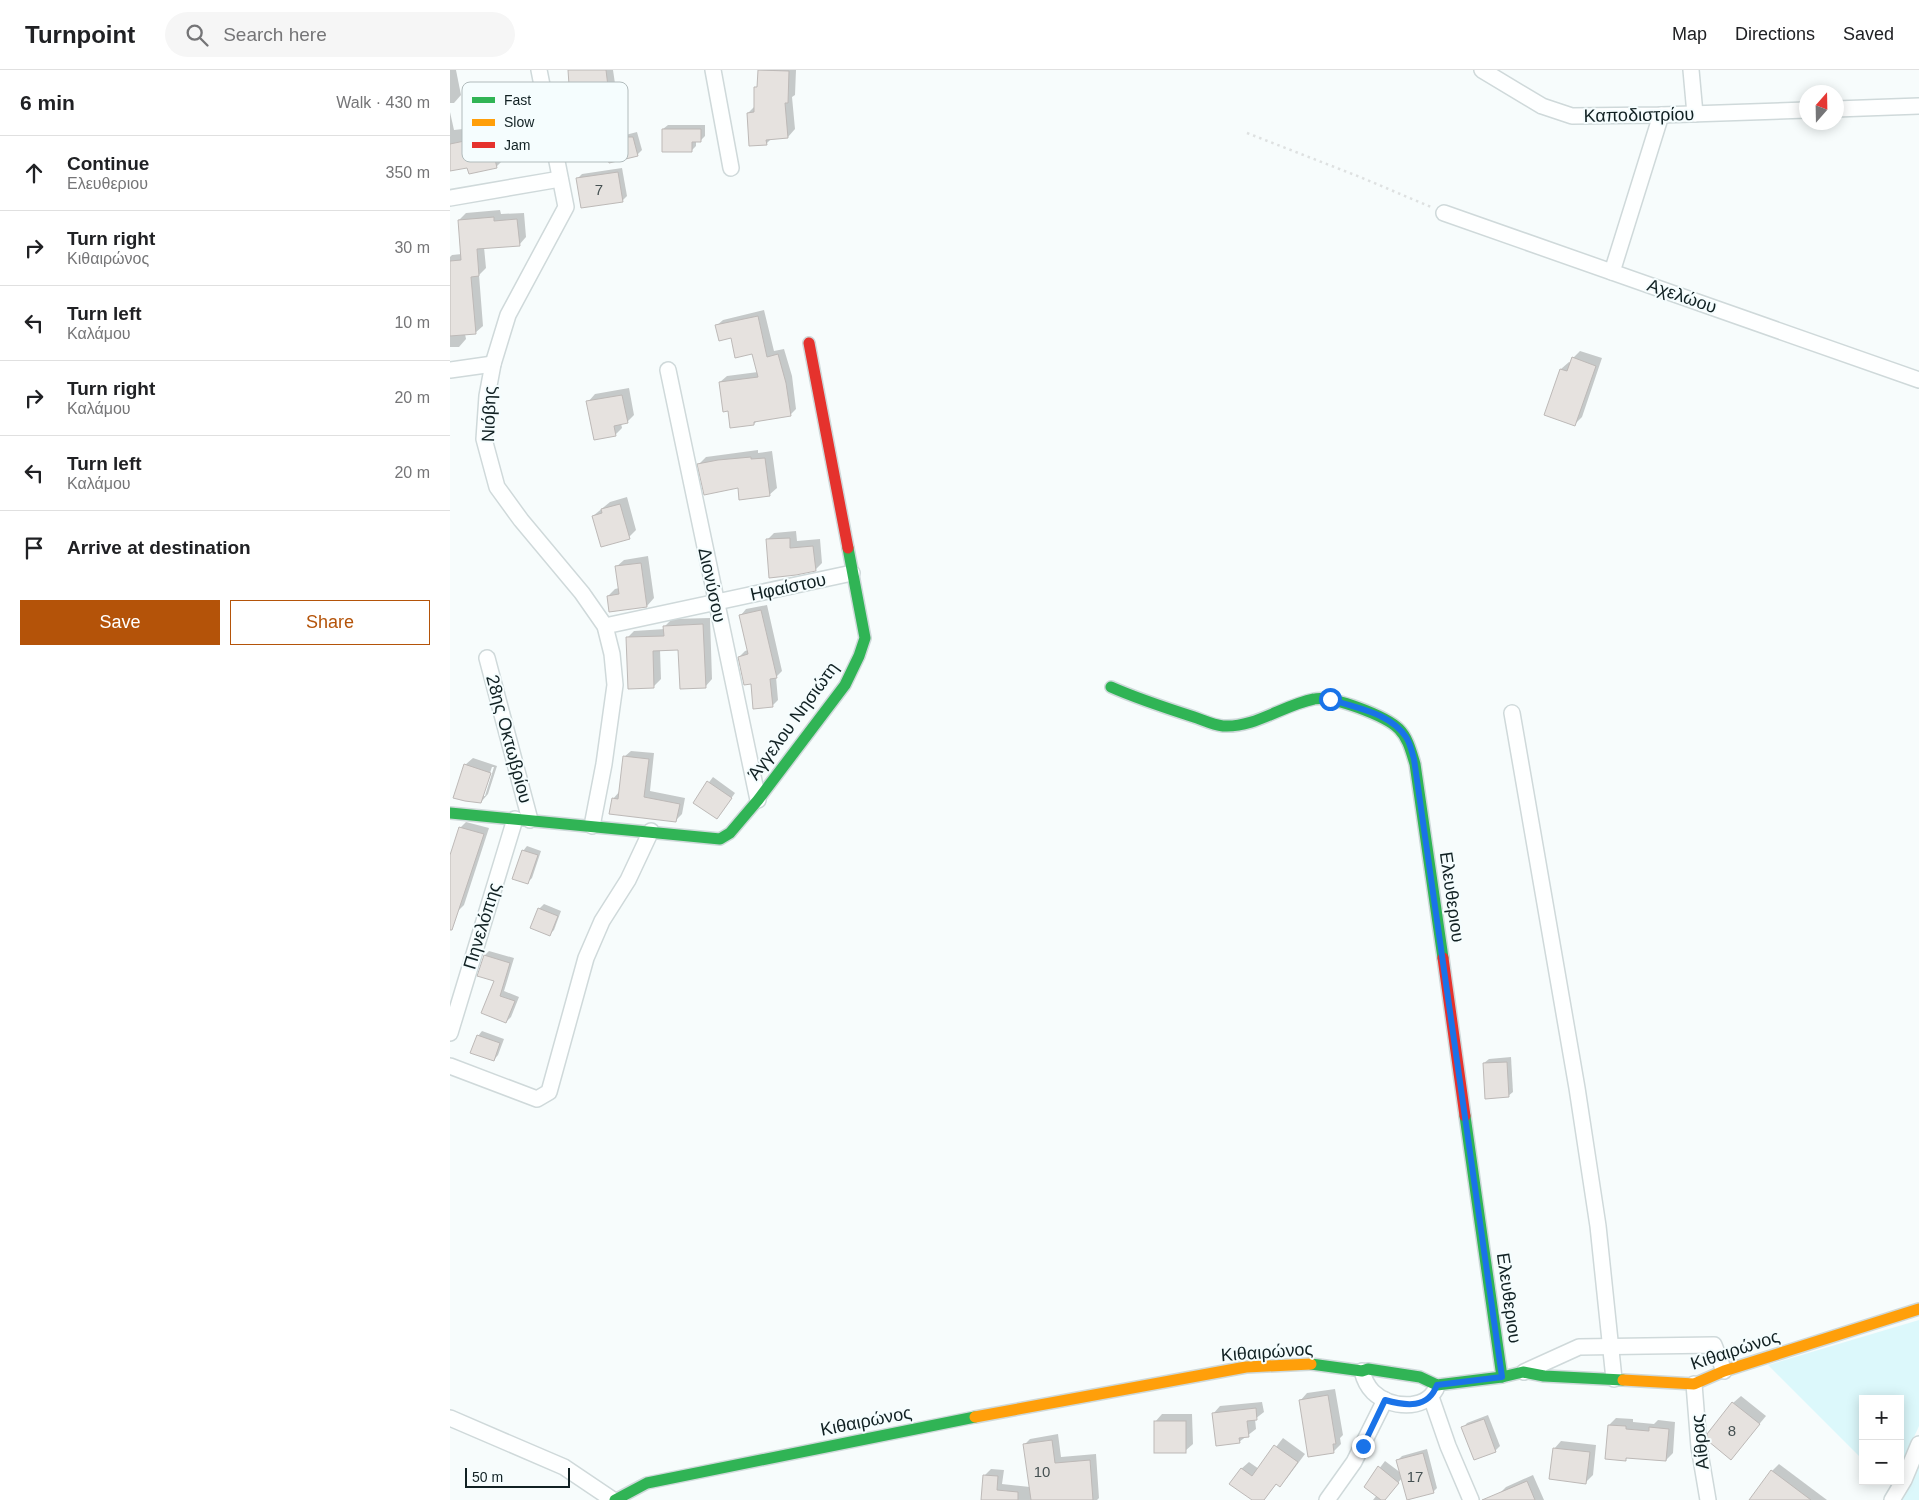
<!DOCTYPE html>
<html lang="en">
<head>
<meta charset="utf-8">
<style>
	body { margin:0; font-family:Arial,sans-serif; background:#f6f6f6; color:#202124 }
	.controls { position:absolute; right:15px; bottom:15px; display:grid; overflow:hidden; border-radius:0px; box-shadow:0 2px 12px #0003 }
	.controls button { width:45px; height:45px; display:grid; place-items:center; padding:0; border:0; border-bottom:1px solid #e0e0e0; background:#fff; color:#202124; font:25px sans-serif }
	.compass { position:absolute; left:1349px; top:15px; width:45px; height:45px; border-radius:50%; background:#fff; box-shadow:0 2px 12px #0003; rotate:20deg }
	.scale { position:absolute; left:15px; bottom:12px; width:105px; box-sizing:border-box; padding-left:5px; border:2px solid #112123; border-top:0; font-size:14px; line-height:18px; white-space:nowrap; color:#112123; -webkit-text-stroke:4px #f5fdfe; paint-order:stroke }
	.stop { position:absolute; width:15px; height:15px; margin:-11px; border:4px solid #1a73e8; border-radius:50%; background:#fff }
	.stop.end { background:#1a73e8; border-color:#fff; box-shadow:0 1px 5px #0008 }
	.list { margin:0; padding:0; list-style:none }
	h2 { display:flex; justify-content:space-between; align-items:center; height:65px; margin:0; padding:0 20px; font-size:21px }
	h2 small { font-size:16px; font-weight:400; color:#757577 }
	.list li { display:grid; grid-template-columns:32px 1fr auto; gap:15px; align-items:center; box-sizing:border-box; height:75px; padding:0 20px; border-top:1px solid #e0e0e0 }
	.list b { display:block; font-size:19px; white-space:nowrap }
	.list p { margin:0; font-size:16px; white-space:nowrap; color:#757577 }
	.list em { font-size:16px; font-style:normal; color:#757577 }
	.actions { display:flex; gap:10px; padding:15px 20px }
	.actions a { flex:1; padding:11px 0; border:1px solid #b45309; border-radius:0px; text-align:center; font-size:18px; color:#b45309 }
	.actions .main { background:#b45309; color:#fff }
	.icon { flex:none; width:28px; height:28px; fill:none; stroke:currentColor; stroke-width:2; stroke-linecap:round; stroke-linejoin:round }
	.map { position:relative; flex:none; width:1469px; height:1430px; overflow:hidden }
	header { display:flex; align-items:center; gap:30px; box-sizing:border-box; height:70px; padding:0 25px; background:#fff; border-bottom:1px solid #e0e0e0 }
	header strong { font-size:24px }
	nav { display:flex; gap:28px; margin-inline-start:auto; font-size:18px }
	.search { width:350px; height:45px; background:#f6f6f6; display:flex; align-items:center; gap:12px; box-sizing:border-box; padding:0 18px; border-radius:28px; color:#757577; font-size:19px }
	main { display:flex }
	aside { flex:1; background:#fff }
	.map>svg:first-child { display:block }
	.green { fill:#dcf8fb }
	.shadow { fill:#0003; fill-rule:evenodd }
	.building { fill:#e6e2df; stroke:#bdb9b7 }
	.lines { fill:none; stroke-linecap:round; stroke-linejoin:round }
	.street-casing { stroke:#cfd9da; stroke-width:18 }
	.fast-casing { stroke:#cfd9da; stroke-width:14 }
	.slow-casing { stroke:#cfd9da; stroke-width:14 }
	.jam-casing { stroke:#cfd9da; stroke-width:14 }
	.path { stroke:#dee1e1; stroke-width:2.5; stroke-dasharray:2.5 4; stroke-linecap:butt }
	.street { stroke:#feffff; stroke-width:15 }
	.fast { stroke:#30b455; stroke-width:11 }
	.slow { stroke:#ff9f0a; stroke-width:11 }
	.jam { stroke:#e5322d; stroke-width:11 }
	.route { stroke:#1a73e8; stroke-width:6 }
	.labels { text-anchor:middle; stroke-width:4; stroke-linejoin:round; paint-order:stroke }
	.number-label { font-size:15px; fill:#465152 }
	.street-label { font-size:18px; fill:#112123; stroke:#f5fdfe }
	.key { fill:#f5fdfe; stroke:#b1bbbc; stroke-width:1 }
	.key-label { font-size:14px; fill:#112123 }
</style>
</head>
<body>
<header>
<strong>Turnpoint</strong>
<div class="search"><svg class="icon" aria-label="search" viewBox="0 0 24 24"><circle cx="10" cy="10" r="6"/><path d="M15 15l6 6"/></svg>Search here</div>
<nav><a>Map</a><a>Directions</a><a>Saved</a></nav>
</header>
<main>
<aside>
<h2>6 min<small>Walk · 430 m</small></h2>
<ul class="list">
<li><svg class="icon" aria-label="ahead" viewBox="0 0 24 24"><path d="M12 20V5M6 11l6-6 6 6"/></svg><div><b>Continue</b><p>Ελευθεριου</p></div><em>350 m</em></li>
<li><svg class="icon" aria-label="right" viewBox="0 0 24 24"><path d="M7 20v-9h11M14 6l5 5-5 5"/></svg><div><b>Turn right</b><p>Κιθαιρώνος</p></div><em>30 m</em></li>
<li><svg class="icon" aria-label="left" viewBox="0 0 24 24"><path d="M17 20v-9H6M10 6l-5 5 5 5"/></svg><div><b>Turn left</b><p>Καλάμου</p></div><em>10 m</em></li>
<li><svg class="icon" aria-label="right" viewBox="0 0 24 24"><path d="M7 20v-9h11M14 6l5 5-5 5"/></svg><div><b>Turn right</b><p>Καλάμου</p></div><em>20 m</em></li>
<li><svg class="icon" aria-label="left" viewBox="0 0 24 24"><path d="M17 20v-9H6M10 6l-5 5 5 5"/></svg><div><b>Turn left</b><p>Καλάμου</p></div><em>20 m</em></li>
<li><svg class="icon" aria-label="arrive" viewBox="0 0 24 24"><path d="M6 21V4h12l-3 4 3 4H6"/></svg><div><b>Arrive at destination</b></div></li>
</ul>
<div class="actions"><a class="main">Save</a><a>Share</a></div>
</aside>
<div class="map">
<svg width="1469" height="1430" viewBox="0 0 1469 1430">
	<rect width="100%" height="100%" fill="#f7fcfc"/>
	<!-- green -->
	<g class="green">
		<polygon points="1469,1250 1469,1356 1450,1398 1450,1329 1413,1329 1413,1390 1318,1295"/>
		<polygon points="1469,1393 1469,1430 1452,1430"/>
	</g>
	<!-- shadow -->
	<g class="shadow">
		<polygon points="0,0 6,0 11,25 4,33 0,33"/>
		<polygon points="113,0 163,0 167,27 172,26 173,42 166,49 153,50 155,69 147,76 116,61 123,54 123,48 125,46 123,14 119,0"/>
		<polygon points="309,0 346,0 345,25 342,27 345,59 338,67 322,68 316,74 298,43 305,36"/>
		<polygon points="0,42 4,60 13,59 14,66 32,62 37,58 46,56 53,90 46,97 18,96 0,100"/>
		<polygon points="218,55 255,55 255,66 250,71 246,71 246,76 241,81 213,59"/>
		<polygon points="187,62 192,80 187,85 155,73 160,69"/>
		<polygon points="172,98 177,126 172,131 127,109 132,104"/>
		<polygon points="50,140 51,144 74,143 76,167 69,175 34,177 36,198 29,205 33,256 25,263 15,264 16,269 9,277 0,277 0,187 2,185 12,184 9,150 16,143"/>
		<polygon points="314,240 324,281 334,279 342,306 346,339 340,345 308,350 304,354 279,339 270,312 277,306 308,302 303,283 266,256 273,250"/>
		<polygon points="1130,281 1152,288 1132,347 1124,355 1096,345 1111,299 1119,292 1121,293 1123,288"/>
		<polygon points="179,318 184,345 177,352 171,353 172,358 165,365 138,332 145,324"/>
		<polygon points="308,380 308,383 322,381 327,418 319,425 249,394 256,387"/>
		<polygon points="177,427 186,460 179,467 143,446 160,432"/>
		<polygon points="346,461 347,471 370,469 372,493 365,500 317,470 324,463"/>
		<polygon points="198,486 204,528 197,536 160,541 158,526 165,519 169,518 166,497 174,490"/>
		<polygon points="317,535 332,601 326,607 328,630 322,636 289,587 295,581 298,580 291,545 296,539"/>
		<polygon points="260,548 262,609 255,617 229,578 210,579 211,609 204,616 177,568 184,561 215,559 215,556 222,549"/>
		<polygon points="181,681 204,683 200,721 235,728 232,744 226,750 163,729 169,722 174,687"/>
		<path d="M23,688L47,696L38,724L31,732L15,695ZM42,697H44L35,726H32Z"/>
		<polygon points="263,707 285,723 267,748 244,732"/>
		<polygon points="16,752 39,758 14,835 8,841 0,838 0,788 10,758"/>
		<polygon points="77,776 91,781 82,808 77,813 73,781"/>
		<polygon points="94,834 111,841 104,860 99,865 89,839"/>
		<polygon points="39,881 64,888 54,921 69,927 61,947 56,952 46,910 29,905 35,885"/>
		<polygon points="32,961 54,969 48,985 44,990 28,966"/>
		<polygon points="1061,987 1063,1022 1058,1026 1034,993 1039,989"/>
		<polygon points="885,1319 893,1365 890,1368 891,1374 884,1381 850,1331 857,1323"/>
		<polygon points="1291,1326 1316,1346 1281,1388 1283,1333"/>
		<polygon points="812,1332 814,1342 805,1349 806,1359 789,1372 763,1344 770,1336"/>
		<polygon points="712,1344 742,1344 743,1374 735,1381 705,1352"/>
		<polygon points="1038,1345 1050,1376 1045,1381 1013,1358 1017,1353"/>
		<polygon points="1166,1348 1183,1349 1183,1352 1204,1354 1208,1350 1225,1352 1223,1383 1216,1390 1178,1387 1175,1390 1159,1355"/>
		<polygon points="608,1364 611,1387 646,1384 649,1428 647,1430 532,1430 535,1405 541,1399 554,1400 552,1414 580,1417 574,1375 580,1369"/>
		<polygon points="833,1368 855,1384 837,1408 830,1416 827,1413 814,1430 804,1430 791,1399 799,1392 809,1399"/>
		<polygon points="1111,1371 1146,1375 1143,1405 1136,1412 1104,1379"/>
		<polygon points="977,1379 987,1418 983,1422 952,1408 934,1430 923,1430 927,1425 916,1416 935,1391 951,1403 948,1390 952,1386"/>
		<polygon points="1329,1394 1377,1430 1309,1430 1322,1401"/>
		<polygon points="1083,1405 1094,1430 1053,1430 1050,1423 1056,1417"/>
	</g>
	<!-- building -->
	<g class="building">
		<polygon points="118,0 156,0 160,33 165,33 166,50 146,52 148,77 116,79 114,61 122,60 122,48 124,47 122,15 119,15"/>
		<polygon points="308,0 339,1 338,33 335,33 338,68 316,70 317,75 299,76 297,43 304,42 304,17 307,17"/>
		<polygon points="212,59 251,59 251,72 242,72 242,82 212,82"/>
		<polygon points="39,62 47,98 19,104 17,98 0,101 0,74 29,68 28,65"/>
		<polygon points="178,67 183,67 188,86 159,93 154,73"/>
		<polygon points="168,102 173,132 131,138 126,108"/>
		<polygon points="44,147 44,151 67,149 70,176 27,179 29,206 21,207 26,264 0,266 0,191 11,190 8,150"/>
		<polygon points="308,246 317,287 328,284 336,313 341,346 304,352 304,355 280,358 278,341 273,342 269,312 308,307 302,284 285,288 281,268 269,271 265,255"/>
		<polygon points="1122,287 1146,296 1125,356 1094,345 1110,299 1117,301"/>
		<polygon points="172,325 178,353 164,356 166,366 144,370 136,331"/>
		<polygon points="301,387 301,389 315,388 320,426 289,430 288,418 254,425 247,394 268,390"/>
		<polygon points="170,434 180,469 151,477 142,446 152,443 151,439"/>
		<polygon points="340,468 340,478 363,476 366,501 346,505 319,508 316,469"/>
		<polygon points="191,493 197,537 159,542 157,526 169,524 165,496"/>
		<polygon points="311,540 327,608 320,609 323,637 303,639 301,614 294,615 288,587 298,584 289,545"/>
		<polygon points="253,554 256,618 230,619 228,580 203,581 204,618 178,619 176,567 214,566 213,556"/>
		<polygon points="173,686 199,689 194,727 230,734 226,752 159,744 162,728 168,729"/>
		<polygon points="14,694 41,703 31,733 15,731 3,728"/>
		<polygon points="257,711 282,728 267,749 243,733"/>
		<polygon points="9,757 34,764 2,860 0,860 0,785"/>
		<polygon points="72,780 88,785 78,814 62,809"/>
		<polygon points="88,838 108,846 100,866 80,858"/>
		<polygon points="34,885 60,893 50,926 65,931 56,953 31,943 44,911 27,906"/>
		<polygon points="27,965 50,973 44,991 20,983"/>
		<polygon points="1057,992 1059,1027 1035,1029 1033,993"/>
		<polygon points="878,1325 886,1374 883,1374 884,1383 858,1387 849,1330"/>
		<polygon points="1282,1332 1310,1354 1281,1390 1258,1371 1257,1364"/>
		<polygon points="806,1338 807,1350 797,1351 799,1367 789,1368 790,1373 766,1376 762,1343"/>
		<polygon points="1034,1349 1046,1382 1024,1390 1011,1357"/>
		<rect x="704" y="1351" width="32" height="32"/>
		<polygon points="1158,1355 1176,1356 1176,1359 1199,1361 1199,1357 1219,1359 1216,1391 1176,1388 1176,1391 1155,1389"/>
		<polygon points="602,1370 605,1393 640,1390 643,1430 581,1430 573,1374"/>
		<polygon points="824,1375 848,1392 830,1417 826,1414 814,1430 802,1430 779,1414 791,1398 802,1406"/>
		<polygon points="1103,1378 1140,1382 1136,1414 1099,1409"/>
		<polygon points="973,1383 984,1423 957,1430 946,1390"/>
		<polygon points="928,1396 949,1413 935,1430 931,1430 914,1417"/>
		<polygon points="1321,1400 1361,1430 1299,1430"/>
		<polygon points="533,1405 548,1406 547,1420 568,1422 568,1430 531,1430"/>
		<polygon points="1077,1411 1085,1430 1032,1430"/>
	</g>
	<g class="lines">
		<defs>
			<g id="street">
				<polyline points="89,0 116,137 58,245 43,294 37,326 34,369 47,417 71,450 132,523 155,556 162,584 165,615 154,694 142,756"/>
				<polyline points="263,0 281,98"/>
				<polyline points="1032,0 1092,36 1122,46 1211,45 1356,40"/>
				<polyline points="1241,0 1245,44"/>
				<polyline points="1386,39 1469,36"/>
				<polyline points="0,128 110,109"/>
				<polyline points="994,143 1469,310"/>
				<polyline points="1162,202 1211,45"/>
				<polyline points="0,300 43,294"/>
				<polyline points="218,300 308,730"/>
				<polyline points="155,556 402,503"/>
				<polyline points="37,588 80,750"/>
				<polyline points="1062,643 1127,1018 1148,1156 1164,1309"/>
				<polyline points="0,963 65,749"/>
				<polyline points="0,996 87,1029 99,1022 136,888 152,851 178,810 201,761"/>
				<path d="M912,1301C914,1309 918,1317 923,1322C940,1338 974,1341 986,1319"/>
				<polyline points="1074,1302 1129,1277 1264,1275 1274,1301"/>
				<polyline points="1244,1314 1249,1377 1258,1430"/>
				<polyline points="981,1327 998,1376 1021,1430"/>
				<polyline points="0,1348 114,1397 163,1430"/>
				<polyline points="877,1430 904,1392 935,1330"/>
				<polyline points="1442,1430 1454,1410 1469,1374"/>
			</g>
			<g id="fast">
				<path d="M661,617C688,629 716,638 744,647C753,650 763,655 773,656C805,658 833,635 864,629C882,625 936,646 949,659C958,668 961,681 965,694L993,888"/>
				<polyline points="0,743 270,769 280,763 308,730 395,615 409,586 415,568 398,478"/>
				<polyline points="1015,1046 1052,1307"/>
				<polyline points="861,1294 912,1301 918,1299 970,1307 987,1315 1052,1307 1073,1302 1094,1306 1173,1310"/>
				<polyline points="165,1430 197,1413 525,1347"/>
			</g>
			<g id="slow">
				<polyline points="1173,1310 1244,1314 1274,1301 1469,1239"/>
				<polyline points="525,1347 796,1297 861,1294"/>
			</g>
			<g id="jam">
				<polyline points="359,273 398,478"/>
				<polyline points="993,888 1015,1046"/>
			</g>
		</defs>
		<!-- street casing -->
		<use href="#street" class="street-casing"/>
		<!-- fast casing -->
		<use href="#fast" class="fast-casing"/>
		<!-- slow casing -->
		<use href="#slow" class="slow-casing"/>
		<!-- jam casing -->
		<use href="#jam" class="jam-casing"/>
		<!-- path -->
		<polyline class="path" points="797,63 910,107 981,137"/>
		<!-- street -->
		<use href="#street" class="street"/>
		<!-- fast -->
		<use href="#fast" class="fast"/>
		<!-- slow -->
		<use href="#slow" class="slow"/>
		<!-- jam -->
		<use href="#jam" class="jam"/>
	</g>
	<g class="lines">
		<!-- route -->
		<path class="route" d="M880,629C907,639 939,642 956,667C960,673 962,682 964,689L1052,1307L987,1315C978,1339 956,1336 935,1330L913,1376"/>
	</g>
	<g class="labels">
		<!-- number labels -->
		<g class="number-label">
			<text x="149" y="125">7</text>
			<text x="1282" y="1366">8</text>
			<text x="592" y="1407">10</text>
			<text x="965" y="1412">17</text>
		</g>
		<!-- street labels -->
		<g class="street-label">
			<text transform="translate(1189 45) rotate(-1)" y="6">Καποδιστρίου</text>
			<text transform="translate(1232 226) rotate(19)" y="6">Αχελώου</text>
			<text transform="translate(39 344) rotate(-88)" y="6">Νιόβης</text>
			<text transform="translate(262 515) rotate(78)" y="6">Διονύσου</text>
			<text transform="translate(338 517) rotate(-12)" y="6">Ηφαίστου</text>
			<text transform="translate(343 651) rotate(-54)" y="6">Άγγελου Νησιώτη</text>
			<text transform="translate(59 669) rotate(75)" y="6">28ης Οκτωβρίου</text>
			<text transform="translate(1002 827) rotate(82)" y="6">Ελευθεριου</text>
			<text transform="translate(32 856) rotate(-73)" y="6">Πηνελόπης</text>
			<text transform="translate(1059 1228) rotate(82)" y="6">Ελευθεριου</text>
			<text transform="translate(1285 1280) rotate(-18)" y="6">Κιθαιρώνος</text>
			<text transform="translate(817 1282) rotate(-4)" y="6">Κιθαιρώνος</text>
			<text transform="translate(416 1351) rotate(-11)" y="6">Κιθαιρώνος</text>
			<text transform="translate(1250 1372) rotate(-96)" y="6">Αίθρας</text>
		</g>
	</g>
	<!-- legend -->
	<rect x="12" y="12" width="166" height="80" rx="8" class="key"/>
	<rect x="22" y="27" width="23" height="6" fill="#30b455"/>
	<rect x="22" y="49" width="23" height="7" fill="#ff9f0a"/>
	<rect x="22" y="72" width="23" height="6" fill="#e5322d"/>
	<g class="key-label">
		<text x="54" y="35">Fast</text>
		<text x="54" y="57">Slow</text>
		<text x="54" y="80">Jam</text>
	</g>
</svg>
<div class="controls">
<button>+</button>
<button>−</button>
</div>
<svg class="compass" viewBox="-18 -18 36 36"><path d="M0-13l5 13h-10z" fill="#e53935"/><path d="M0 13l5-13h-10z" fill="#757577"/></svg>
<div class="scale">50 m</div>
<div class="stop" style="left:880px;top:629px"></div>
<div class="stop end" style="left:913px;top:1376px"></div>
</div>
</main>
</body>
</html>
